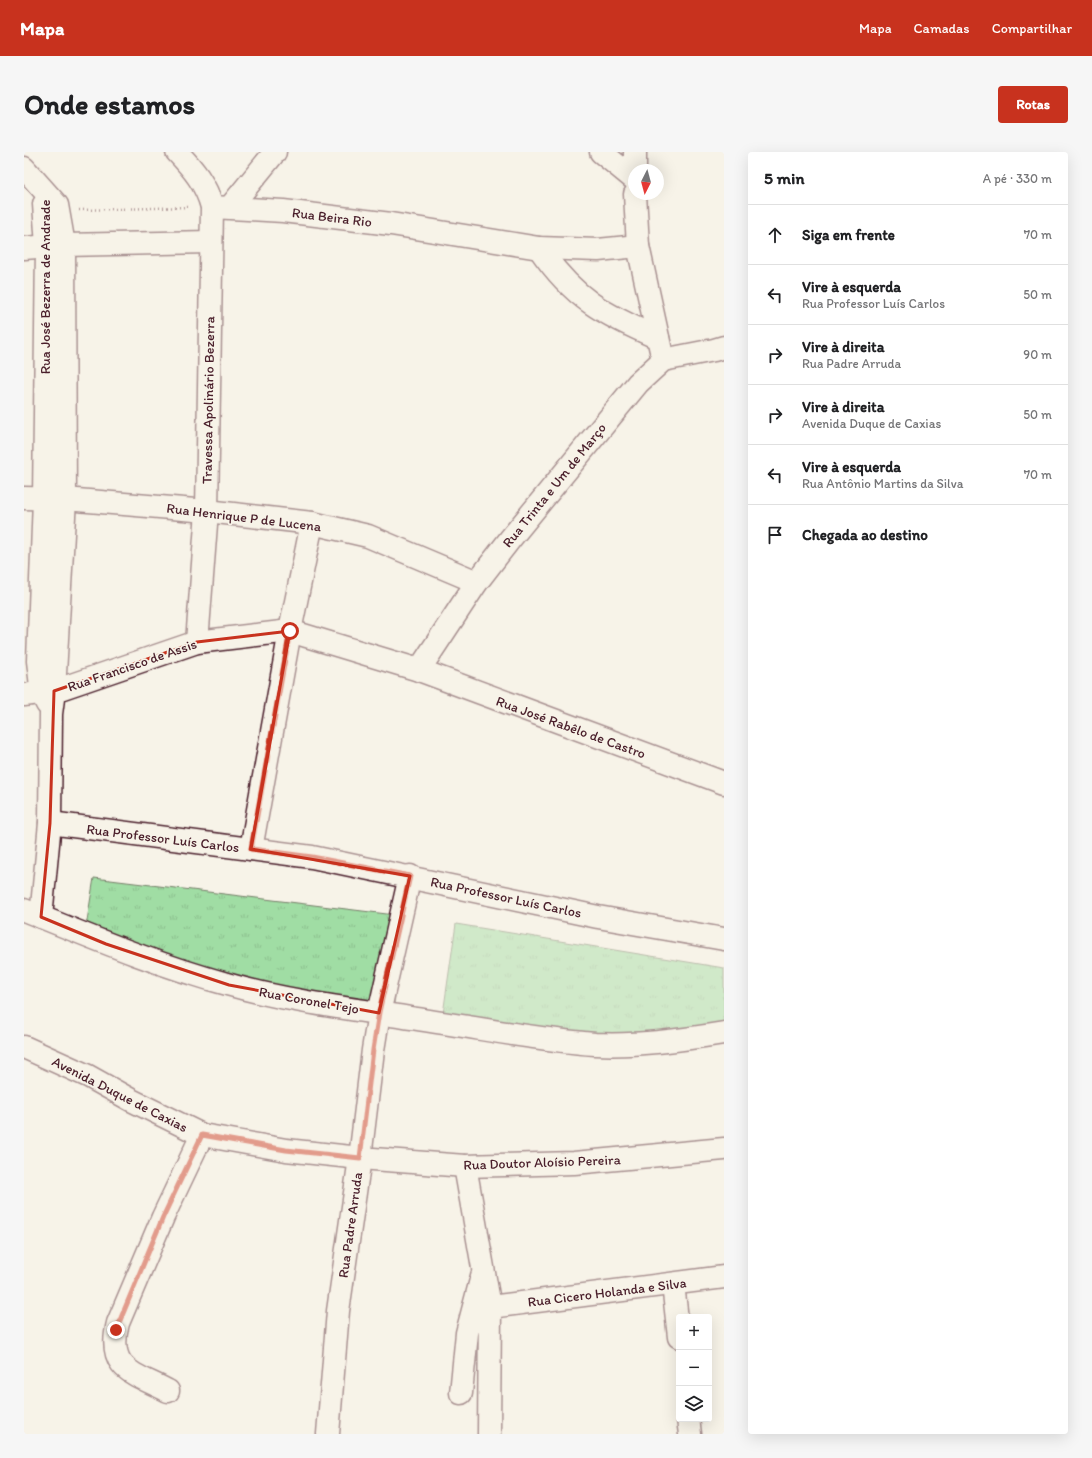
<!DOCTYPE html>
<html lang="pt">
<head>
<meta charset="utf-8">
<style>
	body { margin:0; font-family:Itim,sans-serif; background:#f6f6f6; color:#202124 }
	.controls { position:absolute; right:12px; bottom:12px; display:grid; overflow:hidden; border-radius:4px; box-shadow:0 4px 16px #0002 }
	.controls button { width:36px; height:36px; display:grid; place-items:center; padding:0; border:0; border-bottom:1px solid #e0e0e0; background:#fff; color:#202124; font:20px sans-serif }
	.compass { position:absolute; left:604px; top:12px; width:36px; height:36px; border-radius:50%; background:#fff; box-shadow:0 4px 16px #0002; rotate:186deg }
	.stop { position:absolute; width:12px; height:12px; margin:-9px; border:3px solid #c8321e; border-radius:50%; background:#fff }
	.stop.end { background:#c8321e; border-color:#fff; box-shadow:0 1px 4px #0008 }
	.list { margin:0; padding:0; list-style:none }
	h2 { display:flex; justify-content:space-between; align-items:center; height:52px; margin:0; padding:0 16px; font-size:17px }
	h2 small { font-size:13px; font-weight:400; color:#757577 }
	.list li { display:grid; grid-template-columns:26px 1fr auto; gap:12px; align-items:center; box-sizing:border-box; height:60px; padding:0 16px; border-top:1px solid #e0e0e0 }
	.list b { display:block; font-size:15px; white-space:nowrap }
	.list p { margin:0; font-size:13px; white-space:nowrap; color:#757577 }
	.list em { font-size:13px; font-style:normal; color:#757577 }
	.icon { flex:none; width:22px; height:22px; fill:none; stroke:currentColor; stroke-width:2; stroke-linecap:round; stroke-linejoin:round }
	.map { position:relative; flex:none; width:700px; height:1282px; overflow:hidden; border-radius:4px }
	header { display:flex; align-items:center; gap:24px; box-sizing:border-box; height:56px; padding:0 20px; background:#c8321e; color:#fff }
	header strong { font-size:19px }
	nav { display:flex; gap:22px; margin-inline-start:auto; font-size:14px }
	.intro { display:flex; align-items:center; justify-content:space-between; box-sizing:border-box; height:96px; padding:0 24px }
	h1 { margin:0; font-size:28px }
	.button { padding:10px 18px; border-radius:4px; background:#c8321e; color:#fff; font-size:14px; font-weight:700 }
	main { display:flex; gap:24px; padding:0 24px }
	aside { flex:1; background:#fff; border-radius:4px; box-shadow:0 4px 16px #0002 }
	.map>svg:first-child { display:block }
	.park { fill:url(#park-tufts); stroke:#757e68 }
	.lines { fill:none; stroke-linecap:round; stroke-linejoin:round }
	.minor-casing { stroke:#4a1f2b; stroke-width:25 }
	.path { stroke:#4a1f2b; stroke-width:2.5; stroke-dasharray:1 3; stroke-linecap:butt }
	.minor { stroke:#f7f3e8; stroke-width:22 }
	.route { stroke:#c8321e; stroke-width:5 }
	.marked { fill:none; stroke:#c8321e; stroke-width:3; stroke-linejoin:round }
	.labels { text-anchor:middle; stroke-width:3.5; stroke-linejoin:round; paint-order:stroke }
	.street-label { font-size:14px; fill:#4a1f2b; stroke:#f7f3e8 }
</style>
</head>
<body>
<header>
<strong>Mapa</strong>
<nav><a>Mapa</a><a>Camadas</a><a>Compartilhar</a></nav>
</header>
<div class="intro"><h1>Onde estamos</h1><a class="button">Rotas</a></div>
<main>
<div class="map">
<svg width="700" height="1282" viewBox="0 0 700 1282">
	<defs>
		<pattern id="park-tufts" width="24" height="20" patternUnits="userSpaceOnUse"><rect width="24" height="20" fill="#a0dda4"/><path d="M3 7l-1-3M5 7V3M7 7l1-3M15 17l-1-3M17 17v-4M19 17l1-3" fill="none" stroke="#8bbd8d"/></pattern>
	</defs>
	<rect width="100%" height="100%" fill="#f7f3e8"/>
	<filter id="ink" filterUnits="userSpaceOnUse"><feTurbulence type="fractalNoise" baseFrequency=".025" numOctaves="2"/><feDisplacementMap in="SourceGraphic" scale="8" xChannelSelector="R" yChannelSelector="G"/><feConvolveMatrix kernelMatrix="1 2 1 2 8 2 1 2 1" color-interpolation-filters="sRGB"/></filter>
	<g filter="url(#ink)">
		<!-- park -->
		<g class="park">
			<polygon points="70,726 379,764 369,865 224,831 62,775"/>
			<polygon points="432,772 700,816 700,872 608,883 418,869"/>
		</g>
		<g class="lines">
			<defs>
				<g id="minor">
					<path d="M153,0C169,17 182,32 188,55L183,359L173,490"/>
					<polyline points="577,0 610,27"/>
					<polyline points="0,16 33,53 40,93 41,347 30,539 27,562 26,671 17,765"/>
					<polyline points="611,18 611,0"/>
					<polyline points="611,42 614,94 639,208"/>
					<polyline points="20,52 23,94 20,347 14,509 18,542 23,552"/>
					<polyline points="207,54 251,0"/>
					<polyline points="188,55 259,59 367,72 515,96 574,98 614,94"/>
					<polyline points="0,96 40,93 186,90"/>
					<path d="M515,96C550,147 579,162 634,186"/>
					<polyline points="0,346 41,347 183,359 288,371 344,384 453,430"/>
					<polyline points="395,518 453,430 487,386 614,231 639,208 690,198 700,195"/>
					<polyline points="0,543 30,539 173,490 266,479 395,518 700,631"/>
					<polyline points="26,671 288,705 574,765 700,787"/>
					<polyline points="227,697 266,479 288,371"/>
					<path d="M0,758C67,785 133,813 203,832C268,851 339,858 406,869C461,877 515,888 571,892C614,894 657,888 700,881"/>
					<polyline points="0,895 64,924 107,948 178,983 262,998 336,1006 441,1014 550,1011 700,997"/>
					<polyline points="441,1014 466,1155 465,1282"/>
					<polyline points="649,1132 655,1185"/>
					<polyline points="466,1155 700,1125"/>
					<path d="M144,1239C110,1221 82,1218 94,1171L139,1065L178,983"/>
					<polyline points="437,1241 443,1181 458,1124"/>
					<polyline points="664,1267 666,1282"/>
					<polyline points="304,1282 314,1159 336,1006 349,898 355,861 386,724"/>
				</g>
			</defs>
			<!-- minor casing -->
			<use href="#minor" class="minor-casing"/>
			<!-- path -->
			<polyline class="path" points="55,58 166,55"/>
			<!-- minor -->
			<use href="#minor" class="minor"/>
		</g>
	</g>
	<g class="lines" filter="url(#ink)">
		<!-- route -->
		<polyline class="route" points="92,1178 139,1065 178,983 262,998 336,1006 349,898 355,860 386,724 288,705 227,697 266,479"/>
	</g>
	<!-- marked area -->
	<path d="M0 0H700V1282H0ZM266,479L227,697L386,724L355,861L205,833L82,792L17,765L26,671L30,539L173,490Z" fill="#f7f3e8" fill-opacity=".55" fill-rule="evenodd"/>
	<path class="marked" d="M266,479L227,697L386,724L355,861L205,833L82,792L17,765L26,671L30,539L173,490Z"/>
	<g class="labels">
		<!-- street labels -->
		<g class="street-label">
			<text transform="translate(308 65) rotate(7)" y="5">Rua Beira Rio</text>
			<text transform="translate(21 135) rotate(-90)" y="5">Rua José Bezerra de Andrade</text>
			<text transform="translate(184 248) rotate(-89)" y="5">Travessa Apolinário Bezerra</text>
			<text transform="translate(530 333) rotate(-51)" y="5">Rua Trinta e Um de Março</text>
			<text transform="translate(220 365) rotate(7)" y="5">Rua Henrique P de Lucena</text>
			<text transform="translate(108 513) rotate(-19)" y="5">Rua Francisco de Assis</text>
			<text transform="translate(547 575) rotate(20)" y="5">Rua José Rabêlo de Castro</text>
			<text transform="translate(139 686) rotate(7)" y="5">Rua Professor Luís Carlos</text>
			<text transform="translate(482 745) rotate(12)" y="5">Rua Professor Luís Carlos</text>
			<text transform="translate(285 848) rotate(10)" y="5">Rua Coronel Tejo</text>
			<text transform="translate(96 942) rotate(27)" y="5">Avenida Duque de Caxias</text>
			<text transform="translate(518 1010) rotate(-2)" y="5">Rua Doutor Aloísio Pereira</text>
			<text transform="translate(326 1073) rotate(-82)" y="5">Rua Padre Arruda</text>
			<text transform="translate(583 1140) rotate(-7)" y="5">Rua Cicero Holanda e Silva</text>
		</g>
	</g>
</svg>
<div class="controls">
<button>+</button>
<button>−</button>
<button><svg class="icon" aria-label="layers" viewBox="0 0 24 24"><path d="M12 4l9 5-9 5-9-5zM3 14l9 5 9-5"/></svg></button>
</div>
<svg class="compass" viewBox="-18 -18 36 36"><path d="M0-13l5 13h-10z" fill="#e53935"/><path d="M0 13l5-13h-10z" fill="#757577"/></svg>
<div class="stop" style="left:266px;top:479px"></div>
<div class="stop end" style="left:92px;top:1178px"></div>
</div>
<aside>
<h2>5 min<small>A pé · 330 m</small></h2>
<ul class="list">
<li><svg class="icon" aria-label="ahead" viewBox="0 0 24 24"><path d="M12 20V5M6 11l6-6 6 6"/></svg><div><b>Siga em frente</b></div><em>70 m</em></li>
<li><svg class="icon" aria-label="left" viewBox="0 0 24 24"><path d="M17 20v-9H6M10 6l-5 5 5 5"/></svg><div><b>Vire à esquerda</b><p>Rua Professor Luís Carlos</p></div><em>50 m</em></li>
<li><svg class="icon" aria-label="right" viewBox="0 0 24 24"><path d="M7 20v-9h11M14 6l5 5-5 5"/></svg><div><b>Vire à direita</b><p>Rua Padre Arruda</p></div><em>90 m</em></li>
<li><svg class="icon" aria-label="right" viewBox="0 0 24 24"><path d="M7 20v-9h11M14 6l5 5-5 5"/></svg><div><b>Vire à direita</b><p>Avenida Duque de Caxias</p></div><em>50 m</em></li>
<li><svg class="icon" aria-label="left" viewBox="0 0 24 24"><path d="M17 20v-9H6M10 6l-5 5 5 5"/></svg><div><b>Vire à esquerda</b><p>Rua Antônio Martins da Silva</p></div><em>70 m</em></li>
<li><svg class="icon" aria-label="arrive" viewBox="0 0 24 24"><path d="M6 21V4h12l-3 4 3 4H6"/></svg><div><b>Chegada ao destino</b></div></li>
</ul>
</aside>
</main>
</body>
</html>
